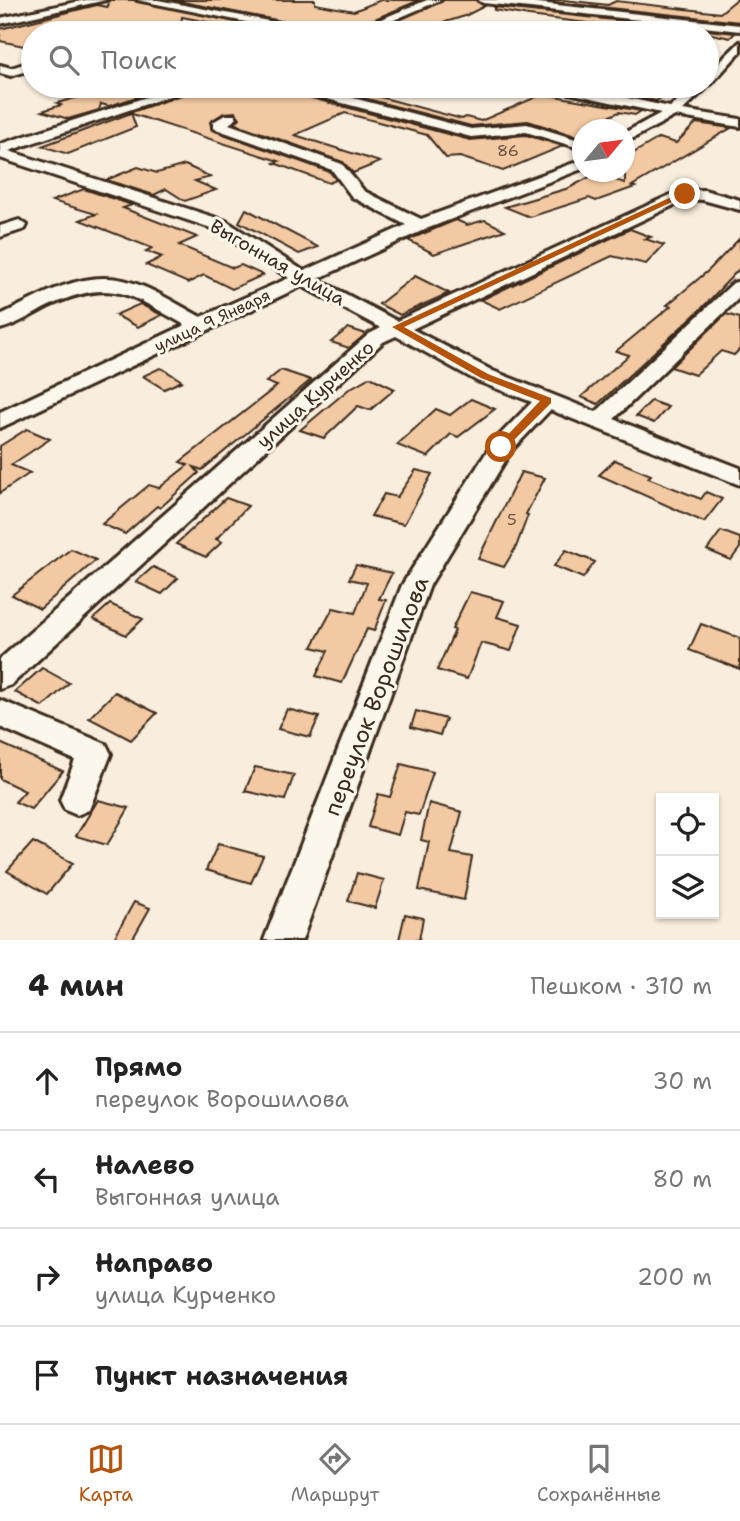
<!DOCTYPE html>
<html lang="ru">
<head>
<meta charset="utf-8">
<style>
	body { margin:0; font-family:"Shantell Sans",sans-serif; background:#f2f2f2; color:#222 }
	.controls { position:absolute; right:21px; bottom:21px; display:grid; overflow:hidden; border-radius:0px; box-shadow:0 2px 5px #0004 }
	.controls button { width:63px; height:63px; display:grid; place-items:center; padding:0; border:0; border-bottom:2px solid #e0e0e0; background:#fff; color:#222; font:35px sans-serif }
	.compass { position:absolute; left:572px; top:119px; width:63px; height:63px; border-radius:50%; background:#fff; box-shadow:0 2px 5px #0004; rotate:61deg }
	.stop { position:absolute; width:21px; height:21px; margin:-16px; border:5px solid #b45309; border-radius:50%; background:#fff }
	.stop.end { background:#b45309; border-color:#fff; box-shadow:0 2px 7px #0008 }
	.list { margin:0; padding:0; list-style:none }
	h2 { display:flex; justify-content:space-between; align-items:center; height:91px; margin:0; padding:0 28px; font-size:30px }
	h2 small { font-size:23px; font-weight:400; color:#767676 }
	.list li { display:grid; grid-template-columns:46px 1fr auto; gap:21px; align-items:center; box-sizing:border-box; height:98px; padding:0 28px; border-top:2px solid #e0e0e0 }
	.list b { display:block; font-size:26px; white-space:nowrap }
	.list p { margin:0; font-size:23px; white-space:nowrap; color:#767676 }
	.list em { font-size:23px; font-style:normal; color:#767676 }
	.icon { flex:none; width:38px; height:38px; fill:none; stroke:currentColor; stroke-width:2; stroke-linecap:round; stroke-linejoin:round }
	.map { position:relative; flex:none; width:740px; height:940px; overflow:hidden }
	.search { position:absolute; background:#fff; box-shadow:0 2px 5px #0004; left:21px; right:21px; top:21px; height:77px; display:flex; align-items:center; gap:18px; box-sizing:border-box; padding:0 24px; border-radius:38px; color:#767676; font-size:26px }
	.sheet { height:483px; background:#fff }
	nav { display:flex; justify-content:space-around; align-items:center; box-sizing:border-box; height:98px; border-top:2px solid #e0e0e0; background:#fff; font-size:19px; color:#767676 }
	nav a { display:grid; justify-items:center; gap:4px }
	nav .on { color:#b45309 }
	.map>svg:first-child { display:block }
	.building { fill:#f2c9a2; stroke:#3b2a1e; stroke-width:2 }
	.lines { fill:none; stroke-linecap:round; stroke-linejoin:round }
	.minor-casing { stroke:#3b2a1e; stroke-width:6 }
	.minor { fill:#fbf7ec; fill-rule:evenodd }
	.route { fill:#b45309 }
	.labels { text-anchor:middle; stroke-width:6; stroke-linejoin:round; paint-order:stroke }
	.number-label { font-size:16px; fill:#69523f }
	.far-street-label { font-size:16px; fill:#3b2a1e; stroke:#fbf7ec }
	.street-label { font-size:19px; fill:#3b2a1e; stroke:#fbf7ec }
	.near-street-label { font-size:23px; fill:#3b2a1e; stroke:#fbf7ec }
</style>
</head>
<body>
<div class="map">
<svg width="740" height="940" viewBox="0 0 740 940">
	<rect width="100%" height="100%" fill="#f9eedd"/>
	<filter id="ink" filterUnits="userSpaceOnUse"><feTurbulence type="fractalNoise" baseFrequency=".0143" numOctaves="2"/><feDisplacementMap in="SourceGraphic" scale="14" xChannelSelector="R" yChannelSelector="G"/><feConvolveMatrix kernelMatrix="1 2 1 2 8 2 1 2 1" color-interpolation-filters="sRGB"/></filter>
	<g filter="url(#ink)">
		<!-- building -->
		<g class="building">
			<polygon points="109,0 134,0 268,29 258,32 182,17 180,33 33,33 33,48 0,41 0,29 97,5 108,7"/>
			<polygon points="172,0 315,0 315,4 354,11 381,0 420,0 358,26 350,25 333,31"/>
			<polygon points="443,0 476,0 485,6 465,16 433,26 428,25 415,30 402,27 388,32 377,30"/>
			<polygon points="535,0 564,0 608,5 616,1 720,13 736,0 740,0 740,22"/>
			<polygon points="494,7 735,33 730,38 707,33 663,30 662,32 529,16 494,10"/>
			<polygon points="119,86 165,88 109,106 101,104 99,110 68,119 42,111 61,105 57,103"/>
			<polygon points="226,86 250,89 251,86 294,86 296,94 470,140 526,135 563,146 503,171 460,157 446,158 427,135 345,113 295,135 380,162 353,173 343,162 234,123 240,118 235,112 224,113 210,122 212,130 330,172 336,180 329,183 274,163 279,161 129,113 187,93 196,94"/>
			<polygon points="317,86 339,86 462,119 466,117 481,121 543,94 641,111 635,115 619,112 583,128 582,138 528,121 471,126"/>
			<polygon points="640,89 665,94 666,95 656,101 628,95"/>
			<polygon points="131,113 136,127 68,154 42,146"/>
			<polygon points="696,123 731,128 632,186 635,187 596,201 589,198 530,217 505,207 569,188 595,174 625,183 625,158 659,138 676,143"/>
			<polygon points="185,165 211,177 195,181 216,190 185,201 166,189 154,195 106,180 138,167 157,173"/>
			<polygon points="84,189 132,205 123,208 197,237 179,245 233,268 241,265 263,275 232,289 204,275 188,283 146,265 162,257 146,251 152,248 80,220 96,214 52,201"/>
			<polygon points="246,209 318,247 299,254 239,222"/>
			<polygon points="456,220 467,225 485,220 505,230 434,254 408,240"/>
			<polygon points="630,229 651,237 645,239 664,245 646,264 612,256 500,309 481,300"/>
			<polygon points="740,238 740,268 703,307 598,404 581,397 629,355 616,351 671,306 667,305 709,270"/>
			<polygon points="415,276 449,293 400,315 379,304"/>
			<polygon points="140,304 162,315 138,327 115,315"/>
			<polygon points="726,314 740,318 740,349 734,355 721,351 695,375 671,367"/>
			<polygon points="348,328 366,334 349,348 331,342"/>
			<polygon points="160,368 163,369 182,381 164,389 143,376"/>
			<polygon points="281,370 311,380 202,470 194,467 199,473 160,508 157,506 125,534 102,524 149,485 159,488 188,465 180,462 277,386 266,382"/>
			<polygon points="370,377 395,389 370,410 358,406 324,438 300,430 349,389"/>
			<polygon points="471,399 495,409 458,437 451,434 428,457 397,445 436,409 450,415"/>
			<polygon points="651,401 668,407 654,423 636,416"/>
			<polygon points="27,429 50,439 11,465 30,473 0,493 0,446"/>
			<polygon points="615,460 651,475 648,478 701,499 706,492 722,499 704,522 599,475"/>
			<polygon points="416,470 432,474 404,524 371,516 384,494 397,497"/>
			<polygon points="521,472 545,478 526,514 528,515 516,547 504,567 478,559"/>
			<polygon points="226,498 248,506 216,539 222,542 206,557 176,544"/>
			<polygon points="721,531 740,538 740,548 731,560 707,550"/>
			<polygon points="71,549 96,560 40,609 12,595"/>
			<polygon points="566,550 595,562 583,578 554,566"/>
			<polygon points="356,565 392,573 379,599 386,600 374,631 367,629 342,683 316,676 328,651 312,647 333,608 355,613 367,583 349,579"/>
			<polygon points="153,567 178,578 162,594 136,582"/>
			<polygon points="470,592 504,601 497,617 521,624 511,651 481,643 467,679 437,670 455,630 452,629"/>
			<polygon points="110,604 143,619 126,635 93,619"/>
			<polygon points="701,624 740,638 740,669 689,650"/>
			<polygon points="42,668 69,683 43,707 15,692"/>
			<polygon points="115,692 157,713 131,740 89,718"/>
			<polygon points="287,709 319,717 310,737 278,729"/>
			<polygon points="416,711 446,719 440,735 411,727"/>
			<polygon points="0,743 63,771 31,809 15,802 25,791 0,779"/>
			<polygon points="401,764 433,772 419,815 405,812 398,835 368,827 378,794 390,797"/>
			<polygon points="255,767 294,775 285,800 245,791"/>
			<polygon points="98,800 129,808 107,845 76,836"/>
			<polygon points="429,803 462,812 451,853 472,857 464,900 419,890 429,842 421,840"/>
			<polygon points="33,842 73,863 47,894 7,871"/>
			<polygon points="218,844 263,856 251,883 206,870"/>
			<polygon points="357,873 384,880 375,908 348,901"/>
			<polygon points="134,902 150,908 132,940 113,940"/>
			<polygon points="405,914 423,918 419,940 399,940"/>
		</g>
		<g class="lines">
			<defs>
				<g id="minor">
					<polygon points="86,0 106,0 0,24 0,18"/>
					<polygon points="137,0 158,0 316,30 322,33 300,33"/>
					<polygon points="427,0 441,0 363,33 348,33"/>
					<polygon points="478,0 511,0 740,25 740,31 483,3"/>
					<polygon points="740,42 740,52 711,84 707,85 707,74"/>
					<polygon points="33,61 33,69 11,76 0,73 0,65 11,68"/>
					<polygon points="707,85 707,86 705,89 683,110 740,119 740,127 675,116 624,143 624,133 661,113 555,90 549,86 571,86 670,107 694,86"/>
					<path d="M181,86H199L9,151L226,221L304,271L406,225L352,197L332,170L213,128V122L225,115H235L237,118L229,124L342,164L364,191L421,219L582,160V169L426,229L317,279L397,321L679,191L704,190L740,200V210L703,200L687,199L412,329L493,371L596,412L733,283L740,281V297L614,419L740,468V485L550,410L511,451L430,585L302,940H264L402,585L493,442L532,402L477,381L396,336L383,342L11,685L0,689V659L369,334L381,328L302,286L0,428V412L185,325C129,294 112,277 49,306C33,314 17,325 0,329V315C33,300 69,277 106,278C139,278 172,302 201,317L289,278L214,229L0,158V144Z"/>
					<polygon points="297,86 308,86 471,129 527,124 582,141 582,149 526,132 471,137 297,91"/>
					<polygon points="19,220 27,225 25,229 0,237 0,226"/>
					<polygon points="0,700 106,744 111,754 89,810 77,815 65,810 60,800 75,760 0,727"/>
				</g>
			</defs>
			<!-- minor casing -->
			<use href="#minor" class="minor-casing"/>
			<!-- minor -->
			<use href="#minor" class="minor"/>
		</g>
	</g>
	<!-- route -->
	<polygon class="route" points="682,192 689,194 404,327 488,374 551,398 551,403 505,449 496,447 540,401 481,378 392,327"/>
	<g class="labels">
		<!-- number labels -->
		<g class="number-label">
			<text x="508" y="156">86</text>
			<text x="512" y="525">5</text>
		</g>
		<!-- far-street labels -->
		<g class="far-street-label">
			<text transform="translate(212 320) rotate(-25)" y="6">улица 9 Января</text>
		</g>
		<!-- street labels -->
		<g class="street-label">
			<text transform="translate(278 262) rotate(30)" y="7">Выгонная улица</text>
			<text transform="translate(315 394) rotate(-42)" y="7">улица Курченко</text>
		</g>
		<!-- near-street labels -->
		<g class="near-street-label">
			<text transform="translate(376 696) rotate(-69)" y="8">переулок Ворошилова</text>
		</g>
	</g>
</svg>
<div class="controls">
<button><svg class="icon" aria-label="locate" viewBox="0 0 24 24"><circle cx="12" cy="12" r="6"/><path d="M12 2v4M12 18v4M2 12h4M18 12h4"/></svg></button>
<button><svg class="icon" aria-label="layers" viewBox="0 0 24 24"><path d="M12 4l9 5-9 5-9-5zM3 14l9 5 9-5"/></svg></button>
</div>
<svg class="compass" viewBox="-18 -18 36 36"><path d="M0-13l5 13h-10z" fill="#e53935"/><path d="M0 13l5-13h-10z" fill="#767676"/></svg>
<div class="stop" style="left:501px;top:447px"></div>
<div class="stop end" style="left:685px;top:194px"></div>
<div class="search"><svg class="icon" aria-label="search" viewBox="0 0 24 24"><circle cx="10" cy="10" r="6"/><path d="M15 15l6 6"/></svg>Поиск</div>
</div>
<section class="sheet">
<h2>4 мин<small>Пешком · 310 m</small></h2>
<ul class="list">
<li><svg class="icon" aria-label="ahead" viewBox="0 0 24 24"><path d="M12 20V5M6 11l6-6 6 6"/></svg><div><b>Прямо</b><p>переулок Ворошилова</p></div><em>30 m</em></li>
<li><svg class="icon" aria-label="left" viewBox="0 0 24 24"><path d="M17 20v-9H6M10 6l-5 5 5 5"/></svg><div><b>Налево</b><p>Выгонная улица</p></div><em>80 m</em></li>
<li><svg class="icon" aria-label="right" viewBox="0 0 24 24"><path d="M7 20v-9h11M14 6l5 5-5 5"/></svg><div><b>Направо</b><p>улица Курченко</p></div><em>200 m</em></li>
<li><svg class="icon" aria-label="arrive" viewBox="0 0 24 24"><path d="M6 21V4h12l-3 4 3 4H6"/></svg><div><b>Пункт назначения</b></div></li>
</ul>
</section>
<nav>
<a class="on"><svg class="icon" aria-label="map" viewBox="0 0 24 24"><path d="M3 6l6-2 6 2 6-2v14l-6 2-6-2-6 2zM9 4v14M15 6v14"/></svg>Карта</a>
<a><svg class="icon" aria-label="directions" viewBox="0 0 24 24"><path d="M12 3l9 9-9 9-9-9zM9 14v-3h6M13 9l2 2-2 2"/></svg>Маршрут</a>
<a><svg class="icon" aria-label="saved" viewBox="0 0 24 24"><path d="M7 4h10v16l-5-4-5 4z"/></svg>Сохранённые</a>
</nav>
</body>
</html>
